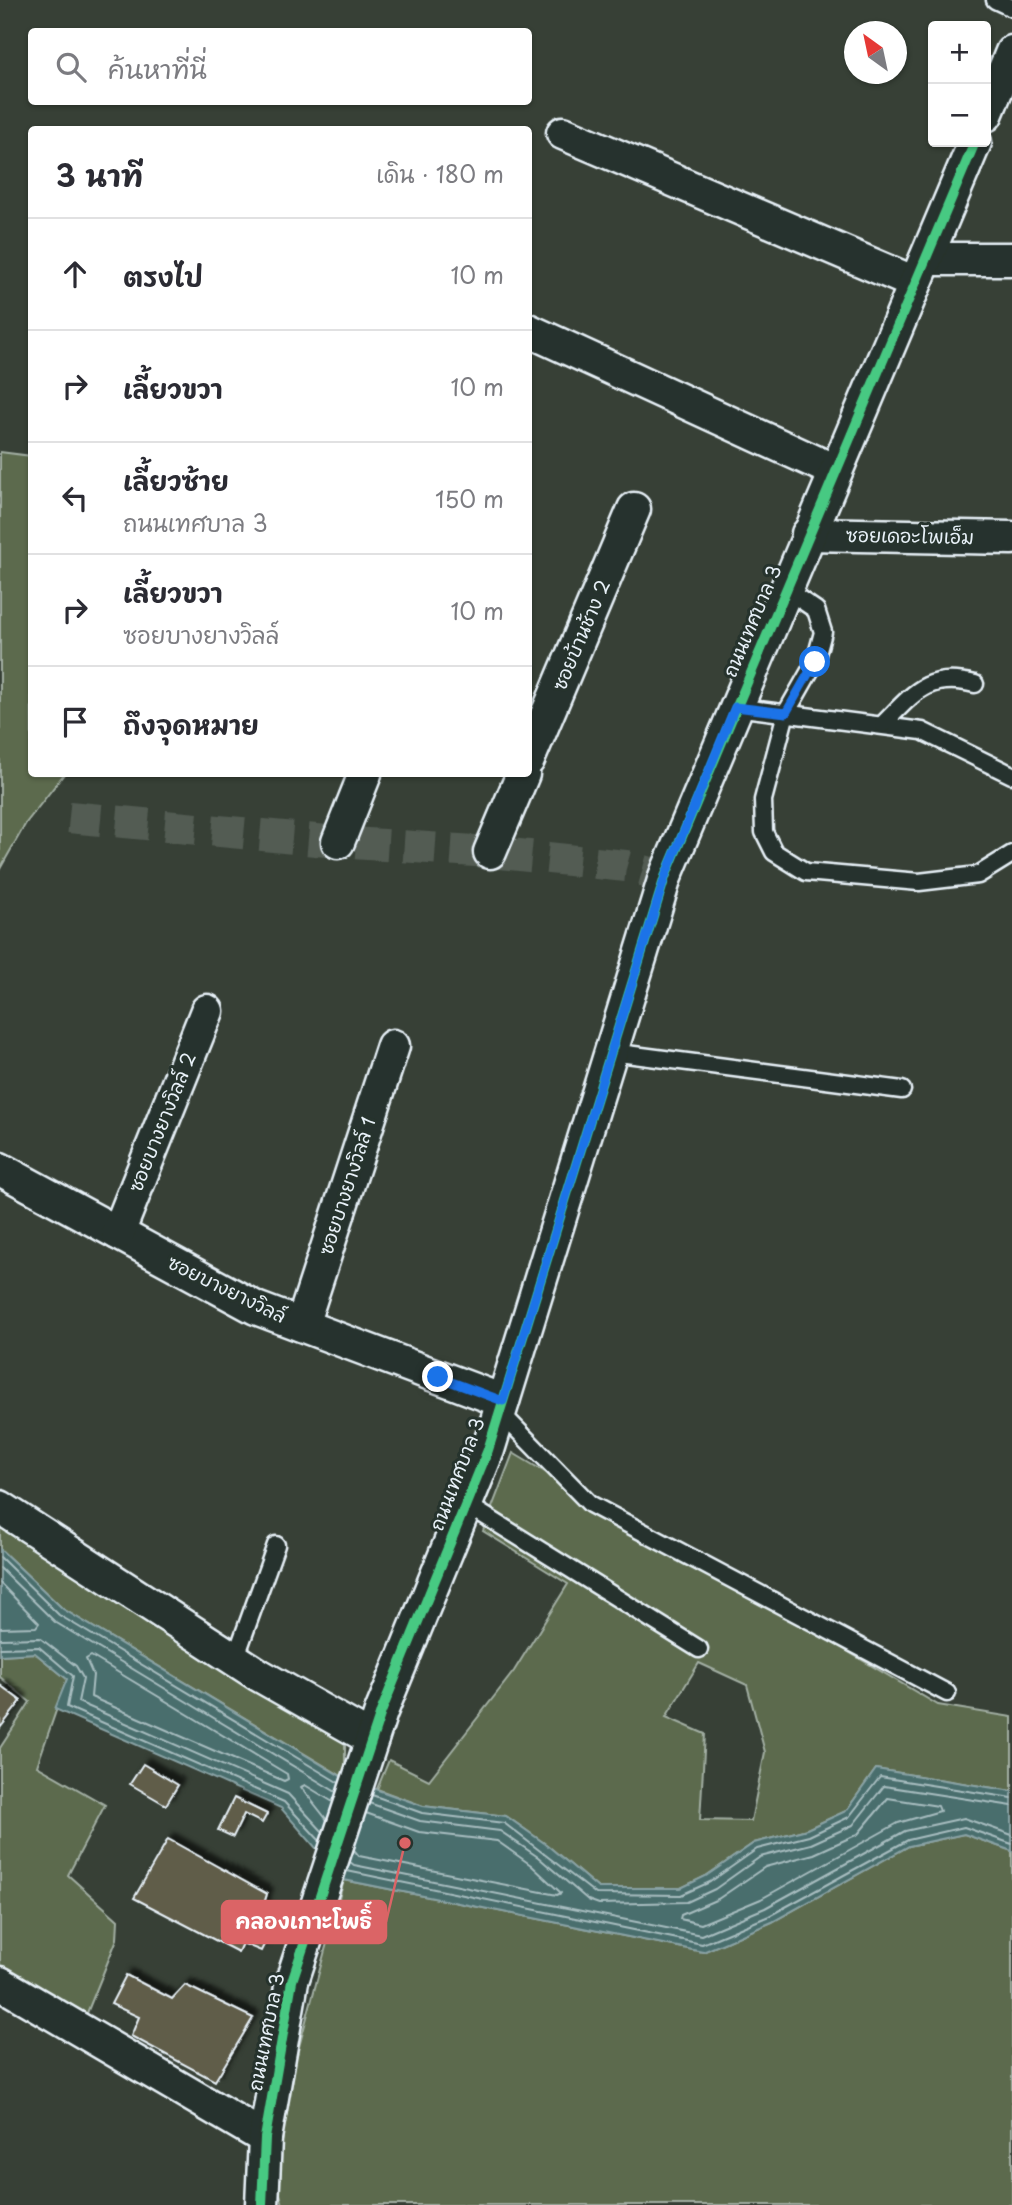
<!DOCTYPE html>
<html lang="th">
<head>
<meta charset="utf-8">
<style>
	body { margin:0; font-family:"Playpen Sans","Playpen Sans Thai",sans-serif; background:#f7f7f7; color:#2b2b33 }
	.controls { position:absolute; right:21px; top:21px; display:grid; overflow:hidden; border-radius:7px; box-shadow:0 2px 5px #0004 }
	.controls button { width:63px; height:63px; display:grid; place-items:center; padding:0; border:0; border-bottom:2px solid #e1e1e2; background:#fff; color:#2b2b33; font:35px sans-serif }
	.compass { position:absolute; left:844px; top:21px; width:63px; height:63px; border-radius:50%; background:#fff; box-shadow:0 2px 5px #0004; rotate:327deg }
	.stop { position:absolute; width:21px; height:21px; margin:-16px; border:5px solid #1a73e8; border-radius:50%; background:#fff }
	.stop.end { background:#1a73e8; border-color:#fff; box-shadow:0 2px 7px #0008 }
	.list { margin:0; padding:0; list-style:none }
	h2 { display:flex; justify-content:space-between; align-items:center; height:91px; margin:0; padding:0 28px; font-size:30px }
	h2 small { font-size:23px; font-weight:400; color:#7c7c81 }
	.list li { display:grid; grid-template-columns:46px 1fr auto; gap:21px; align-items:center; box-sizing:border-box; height:112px; padding:0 28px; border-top:2px solid #e1e1e2 }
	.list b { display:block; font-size:26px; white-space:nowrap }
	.list p { margin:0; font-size:23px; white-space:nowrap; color:#7c7c81 }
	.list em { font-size:23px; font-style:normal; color:#7c7c81 }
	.icon { flex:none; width:38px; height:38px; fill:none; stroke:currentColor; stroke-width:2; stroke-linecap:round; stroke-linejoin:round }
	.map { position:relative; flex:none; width:1012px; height:2205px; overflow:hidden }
	.search { position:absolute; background:#fff; box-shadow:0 2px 5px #0004; left:28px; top:28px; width:504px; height:77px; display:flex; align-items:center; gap:18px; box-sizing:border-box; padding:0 24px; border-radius:7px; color:#7c7c81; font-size:26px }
	.panel { position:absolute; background:#fff; box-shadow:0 2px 5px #0004; left:28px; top:126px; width:504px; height:651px; border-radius:7px }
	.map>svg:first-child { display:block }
	.green { fill:#5c6b4e; stroke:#a2aea3; stroke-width:2; fill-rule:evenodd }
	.water { fill:#496e6d; stroke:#89a2a5; stroke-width:2 }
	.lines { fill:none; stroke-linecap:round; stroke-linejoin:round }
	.shore { stroke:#a8bdc0; stroke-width:2 }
	.building { fill:#605d4a; stroke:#e8f1f8; stroke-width:2; filter:url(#shadow) }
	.street-tunnel { stroke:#525b53; stroke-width:32; stroke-dasharray:32 16; stroke-linecap:butt }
	.lane-casing { stroke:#e8f1f8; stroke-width:21 }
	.street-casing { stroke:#e8f1f8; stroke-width:37 }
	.lane { stroke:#26332d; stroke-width:16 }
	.street { stroke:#26332d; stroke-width:32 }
	.cycleway-casing { stroke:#26332d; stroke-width:15 }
	.cycleway { stroke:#46c982; stroke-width:10 }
	.route { stroke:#1a73e8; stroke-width:9 }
	.labels { text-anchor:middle; stroke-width:6; stroke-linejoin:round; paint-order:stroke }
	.street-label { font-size:19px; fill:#e8f1f8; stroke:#26332d }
	.leader { fill:none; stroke:#db6466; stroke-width:2.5 }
	.callout-dot { fill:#db6466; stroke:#26332d; stroke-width:2.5 }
	.callout { fill:#db6466; stroke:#db6466; stroke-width:2.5 }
	.callout-label { font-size:21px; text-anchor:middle; font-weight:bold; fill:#fff }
</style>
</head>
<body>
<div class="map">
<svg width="1012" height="2205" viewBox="0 0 1012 2205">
	<defs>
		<filter id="shadow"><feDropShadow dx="6" dy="-6" stdDeviation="2" flood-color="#0009"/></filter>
	</defs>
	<rect width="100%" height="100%" fill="#374036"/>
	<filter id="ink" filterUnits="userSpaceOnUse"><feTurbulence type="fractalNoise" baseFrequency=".0143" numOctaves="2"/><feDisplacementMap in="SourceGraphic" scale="14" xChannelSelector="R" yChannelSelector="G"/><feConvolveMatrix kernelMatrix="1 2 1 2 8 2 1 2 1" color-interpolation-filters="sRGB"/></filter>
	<g filter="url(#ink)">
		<!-- green -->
		<g class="green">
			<polygon points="0,452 31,456 32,774 64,774 26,823 0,869"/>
			<path d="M513,1453L938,1705L1012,1717V1791L876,1769L846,1811L807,1829L754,1843L706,1876L681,1888H598L547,1845L506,1816L423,1806L377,1789L389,1760L429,1780L514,1671L568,1584L483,1531ZM699,1663L747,1685L765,1752L751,1821L700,1820L705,1734L666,1717Z"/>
			<polygon points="0,1515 345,1741 345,1778 63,1609 0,1549"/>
			<polygon points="35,1653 67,1679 37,1766 105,1805 68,1875 118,1920 117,1939 85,2018 0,1967 0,1748 30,1702 0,1677 0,1655"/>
			<polygon points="964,1834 1012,1851 1012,2205 283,2205 278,2186 283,2106 344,1880 703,1952 772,1922 909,1846"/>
		</g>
		<!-- water -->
		<polygon class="water" points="0,1549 63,1609 344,1778 423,1806 506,1816 547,1845 598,1888 681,1888 706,1876 754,1843 807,1829 846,1811 876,1769 1012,1791 1012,1851 964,1834 909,1846 772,1922 703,1952 344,1880 281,1808 55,1709 67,1679 35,1653 0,1655"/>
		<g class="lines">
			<!-- shore -->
			<g class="shore">
				<polyline points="0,1557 59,1615 339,1783"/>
				<polyline points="0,1568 55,1622 336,1792"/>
				<polyline points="0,1583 39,1623 36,1627 0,1628"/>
				<polyline points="0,1639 40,1638 76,1666 83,1678 78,1702 288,1794 323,1832"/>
				<polyline points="0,1648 39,1647 73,1676 67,1707 284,1802 320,1841"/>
				<polygon points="91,1656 287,1774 288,1779 284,1781 91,1697 93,1675 86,1659"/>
				<polyline points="372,1795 422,1813 504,1823 596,1894 681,1895 710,1882 757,1849 809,1836 849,1817 880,1777 1012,1798"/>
				<polygon points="888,1798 938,1806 940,1811 898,1823 761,1899 701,1924 680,1919 681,1915 718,1899 765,1867 814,1854 858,1834"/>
				<polyline points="369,1803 420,1821 500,1831 538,1857 588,1900 599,1904 687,1902 715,1889 760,1857 811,1844 853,1825 884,1786 1012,1806"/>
				<polyline points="327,1820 301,1787 305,1785 333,1802"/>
				<polyline points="354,1850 359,1856 557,1895 561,1893 531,1865 497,1841 419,1832 366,1813"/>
				<polyline points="350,1862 354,1865 701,1935 765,1908 905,1831 964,1818 1012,1835"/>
				<polyline points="347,1871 702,1944 769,1916 908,1840 964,1827 1012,1844"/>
			</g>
		</g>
		<!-- building -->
		<g class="building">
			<polygon points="0,1685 21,1701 0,1728"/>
			<polygon points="143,1764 178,1785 166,1805 130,1784"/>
			<polygon points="234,1798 267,1814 262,1823 244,1814 233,1837 218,1830"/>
			<polygon points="168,1839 267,1894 263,1907 278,1916 261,1951 242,1943 238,1952 134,1898"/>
			<polygon points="126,1975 172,1999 185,1985 253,2018 215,2081 131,2036 139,2017 111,2004"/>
		</g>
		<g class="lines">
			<!-- street-tunnel -->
			<polyline class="street-tunnel" points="69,817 338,842 490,852 626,866 665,877"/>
			<defs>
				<g id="lane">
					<polyline points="995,0 1012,8"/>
					<polyline points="785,589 816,610 823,632 815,662 786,713 763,800 764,832 774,852 806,872 919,882 978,875 1012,854"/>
					<polyline points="735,707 922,731 1012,775"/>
					<path d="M883,724C914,693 928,672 975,684"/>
					<polyline points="611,1052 902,1090"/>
					<polyline points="500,1412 590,1504 947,1693"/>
					<polyline points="466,1504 699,1649"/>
					<polyline points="235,1659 276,1545"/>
				</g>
				<g id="street">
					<polyline points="986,115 1012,52"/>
					<polyline points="563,133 915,283"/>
					<polyline points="926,259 1012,259"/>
					<polyline points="528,330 835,471"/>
					<polyline points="808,534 1012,538"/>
					<polyline points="528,760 634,509"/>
					<polyline points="338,842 365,774"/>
					<polyline points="490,852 523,774"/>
					<polyline points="0,1169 256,1308 503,1401"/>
					<polyline points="118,1233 207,1011"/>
					<polyline points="302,1325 393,1046"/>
					<polyline points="0,1507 259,1675 372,1739"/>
					<polyline points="0,1983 265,2138"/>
					<polyline points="262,2205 265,2138 292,1981 381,1712 488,1450 665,877 975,142"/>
				</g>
			</defs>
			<!-- lane casing -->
			<use href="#lane" class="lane-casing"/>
			<!-- street casing -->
			<use href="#street" class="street-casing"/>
			<!-- lane -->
			<use href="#lane" class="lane"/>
			<!-- street -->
			<use href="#street" class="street"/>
			<defs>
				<polyline id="cycleway" points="262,2205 265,2138 292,1981 381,1712 488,1450 665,877 975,142"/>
			</defs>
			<!-- cycleway casing -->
			<use href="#cycleway" class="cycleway-casing"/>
			<!-- cycleway -->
			<use href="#cycleway" class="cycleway"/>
		</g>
	</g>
	<g class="lines" filter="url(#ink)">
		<!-- route -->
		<polyline class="route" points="438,1377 503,1401 665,877 735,707 786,713 815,662"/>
	</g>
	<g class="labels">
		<!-- street labels -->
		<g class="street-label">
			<text transform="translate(910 536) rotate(1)" y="7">ซอยเดอะโพเอ็ม</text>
			<text transform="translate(752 621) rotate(-67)" y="7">ถนนเทศบาล 3</text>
			<text transform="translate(581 635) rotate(-67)" y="7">ซอยบ้านช้าง 2</text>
			<text transform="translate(162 1122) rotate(-68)" y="7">ซอยบางยางวิลล์ 2</text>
			<text transform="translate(347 1186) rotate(-72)" y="7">ซอยบางยางวิลล์ 1</text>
			<text transform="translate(227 1289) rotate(26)" y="7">ซอยบางยางวิลล์</text>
			<text transform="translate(457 1474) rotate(-69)" y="7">ถนนเทศบาล 3</text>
			<text transform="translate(266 2032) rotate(-79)" y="7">ถนนเทศบาล 3</text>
		</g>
	</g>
	<!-- callouts -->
	<path class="leader" d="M405 1843L386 1922"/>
	<circle class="callout-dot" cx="405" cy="1843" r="7"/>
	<rect class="callout" x="222" y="1901" width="164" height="42" rx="7"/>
	<g class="callout-label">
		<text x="304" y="1929">คลองเกาะโพธิ์</text>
	</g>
</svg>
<div class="controls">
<button>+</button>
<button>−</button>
</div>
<svg class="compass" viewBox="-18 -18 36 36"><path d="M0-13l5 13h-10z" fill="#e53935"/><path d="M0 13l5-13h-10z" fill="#7c7c81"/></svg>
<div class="stop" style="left:815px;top:662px"></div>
<div class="stop end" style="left:438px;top:1377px"></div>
<div class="search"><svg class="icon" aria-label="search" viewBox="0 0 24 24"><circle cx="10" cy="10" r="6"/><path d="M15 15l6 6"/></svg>ค้นหาที่นี่</div>
<section class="panel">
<h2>3 นาที<small>เดิน · 180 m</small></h2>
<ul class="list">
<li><svg class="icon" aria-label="ahead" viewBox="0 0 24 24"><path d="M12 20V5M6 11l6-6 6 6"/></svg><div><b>ตรงไป</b></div><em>10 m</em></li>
<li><svg class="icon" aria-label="right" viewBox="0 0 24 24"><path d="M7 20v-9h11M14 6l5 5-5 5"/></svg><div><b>เลี้ยวขวา</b></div><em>10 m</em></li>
<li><svg class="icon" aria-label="left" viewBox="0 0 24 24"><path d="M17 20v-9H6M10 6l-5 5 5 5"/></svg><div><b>เลี้ยวซ้าย</b><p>ถนนเทศบาล 3</p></div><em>150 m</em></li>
<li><svg class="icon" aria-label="right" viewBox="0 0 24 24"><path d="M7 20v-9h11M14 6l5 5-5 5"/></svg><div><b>เลี้ยวขวา</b><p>ซอยบางยางวิลล์</p></div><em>10 m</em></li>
<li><svg class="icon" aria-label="arrive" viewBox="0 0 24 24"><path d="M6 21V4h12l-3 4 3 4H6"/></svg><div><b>ถึงจุดหมาย</b></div></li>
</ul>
</section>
</div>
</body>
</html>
